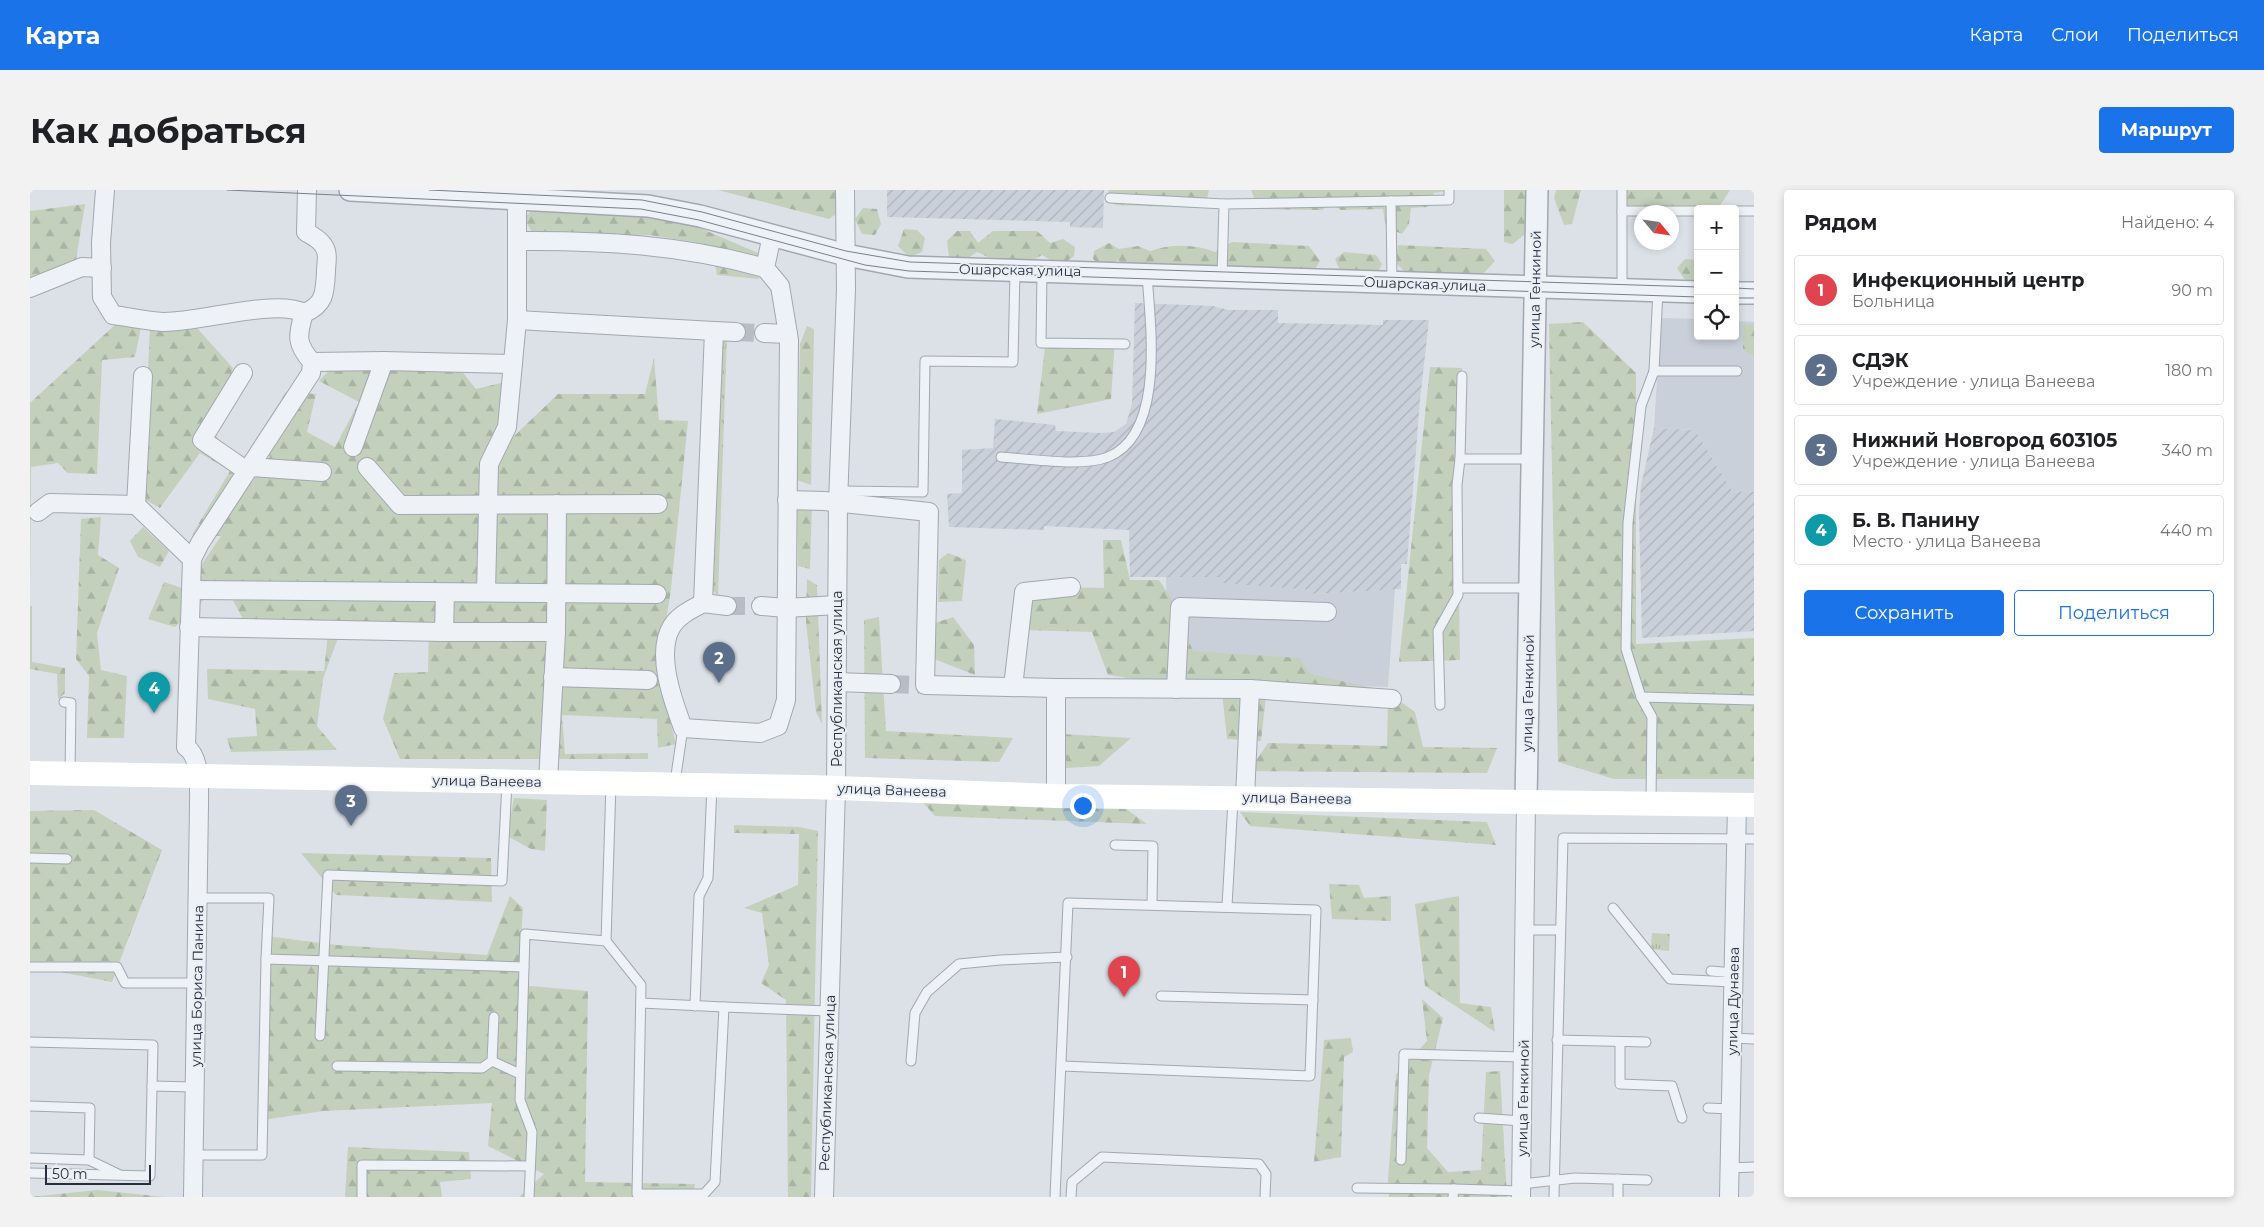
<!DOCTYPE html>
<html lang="ru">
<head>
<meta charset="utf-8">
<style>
	body { margin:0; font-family:Montserrat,sans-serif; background:#f2f2f2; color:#202124 }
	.controls { position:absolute; right:15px; top:15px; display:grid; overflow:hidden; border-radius:5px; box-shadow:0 2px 8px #0003 }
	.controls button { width:45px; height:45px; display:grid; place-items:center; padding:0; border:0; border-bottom:1px solid #e0e0e0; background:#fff; color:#202124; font:25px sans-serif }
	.compass { position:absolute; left:1604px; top:15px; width:45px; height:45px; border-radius:50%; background:#fff; box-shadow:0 2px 8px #0003; rotate:119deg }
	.scale { position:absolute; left:15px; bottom:12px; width:106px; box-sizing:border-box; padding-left:5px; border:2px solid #252f3e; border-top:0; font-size:14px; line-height:18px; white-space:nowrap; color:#252f3e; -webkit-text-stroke:4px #ebeff5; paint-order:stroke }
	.you { position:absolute; left:1052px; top:615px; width:18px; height:18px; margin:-12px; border:4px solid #fff; border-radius:50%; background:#1a73e8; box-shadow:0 0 0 8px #1a73e833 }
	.badge { display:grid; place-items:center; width:32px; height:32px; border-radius:50%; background:#1a73e8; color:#fff; font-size:16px; font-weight:700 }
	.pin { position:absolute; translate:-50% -41px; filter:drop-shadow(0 1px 2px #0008) }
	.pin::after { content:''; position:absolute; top:26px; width:18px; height:15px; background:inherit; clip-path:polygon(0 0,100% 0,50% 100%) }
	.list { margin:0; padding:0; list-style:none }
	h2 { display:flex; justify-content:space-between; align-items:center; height:65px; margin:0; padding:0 20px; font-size:21px }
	h2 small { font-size:16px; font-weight:400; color:#757577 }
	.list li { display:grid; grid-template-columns:32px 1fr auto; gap:15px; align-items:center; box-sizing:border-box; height:70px; margin:0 10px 10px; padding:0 10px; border:1px solid #e0e0e0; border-radius:5px }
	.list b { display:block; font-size:19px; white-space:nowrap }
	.list p { margin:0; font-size:16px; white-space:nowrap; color:#757577 }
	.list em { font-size:16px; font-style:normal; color:#757577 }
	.actions { display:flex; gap:10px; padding:15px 20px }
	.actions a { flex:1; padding:11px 0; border:1px solid #1a73e8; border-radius:5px; text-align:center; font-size:18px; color:#1a73e8 }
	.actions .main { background:#1a73e8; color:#fff }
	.icon { flex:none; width:28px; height:28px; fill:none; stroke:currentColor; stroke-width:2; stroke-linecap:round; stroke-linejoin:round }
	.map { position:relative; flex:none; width:1724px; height:1007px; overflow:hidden; border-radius:5px }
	header { display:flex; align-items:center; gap:30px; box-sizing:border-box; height:70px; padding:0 25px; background:#1a73e8; color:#fff }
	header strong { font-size:24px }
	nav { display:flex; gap:28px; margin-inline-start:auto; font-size:18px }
	.intro { display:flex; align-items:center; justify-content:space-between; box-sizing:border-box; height:120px; padding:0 30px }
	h1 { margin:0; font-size:35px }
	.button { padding:12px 22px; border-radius:5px; background:#1a73e8; color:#fff; font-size:18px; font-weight:700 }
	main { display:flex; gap:30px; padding:0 30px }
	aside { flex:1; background:#fff; border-radius:5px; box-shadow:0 2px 8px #0003 }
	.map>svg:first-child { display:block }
	.built { fill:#c9d0d9 }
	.industrial { fill:url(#industrial-furrows) }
	.grass { fill:url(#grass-tufts) }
	.forest { fill:url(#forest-firs) }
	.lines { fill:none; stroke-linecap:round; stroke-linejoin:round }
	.minor-tunnel { stroke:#b7bdc5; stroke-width:18; stroke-dasharray:18 9; stroke-linecap:butt }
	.service-casing { stroke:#a1a8b1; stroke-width:11 }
	.minor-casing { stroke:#a1a8b1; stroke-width:20 }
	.tertiary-casing { stroke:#a1a8b1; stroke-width:24 }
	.service { stroke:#eef1f5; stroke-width:9 }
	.minor { stroke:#eef1f5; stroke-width:18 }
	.tertiary { stroke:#eef1f5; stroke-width:21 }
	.secondary { stroke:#fff; stroke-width:24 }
	.tram { stroke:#748191; stroke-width:1 }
	.labels { text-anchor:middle; stroke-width:4; stroke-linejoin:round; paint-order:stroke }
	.street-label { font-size:14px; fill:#252f3e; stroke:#ebeff5 }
</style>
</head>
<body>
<header>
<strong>Карта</strong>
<nav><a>Карта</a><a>Слои</a><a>Поделиться</a></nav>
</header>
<div class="intro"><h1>Как добраться</h1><a class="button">Маршрут</a></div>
<main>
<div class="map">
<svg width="1724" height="1007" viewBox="0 0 1724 1007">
	<defs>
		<pattern id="industrial-furrows" width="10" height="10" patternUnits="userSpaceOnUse" patternTransform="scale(1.25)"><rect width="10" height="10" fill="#c9d0d9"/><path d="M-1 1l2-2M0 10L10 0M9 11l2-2" fill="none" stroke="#acb3bb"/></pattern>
		<pattern id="grass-tufts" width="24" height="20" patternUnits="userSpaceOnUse" patternTransform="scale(1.25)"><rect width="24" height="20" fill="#c3d1bc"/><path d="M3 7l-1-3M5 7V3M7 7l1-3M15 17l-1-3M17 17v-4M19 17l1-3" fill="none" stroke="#a7b4a3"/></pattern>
		<pattern id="forest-firs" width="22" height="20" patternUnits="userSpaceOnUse" patternTransform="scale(1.25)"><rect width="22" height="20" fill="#c3d1bc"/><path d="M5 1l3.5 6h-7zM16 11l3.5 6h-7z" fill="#a7b4a3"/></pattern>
	</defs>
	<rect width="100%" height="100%" fill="#dbe1e7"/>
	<!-- built -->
	<g class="built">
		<polygon points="1631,128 1668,129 1668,146 1705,146 1705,131 1724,132 1724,302 1702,301 1665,240 1624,238"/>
		<polygon points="1136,387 1193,387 1193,392 1281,400 1281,404 1365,399 1358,497 1138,488"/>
	</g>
	<!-- industrial -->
	<g class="industrial">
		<polygon points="857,0 1074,0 1073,38 1040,37 1040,32 857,27"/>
		<polygon points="1105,113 1183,116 1198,120 1248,120 1248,133 1353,135 1353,130 1399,130 1390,210 1377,374 1371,374 1371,399 1281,404 1281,400 1193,393 1193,387 1100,387 1099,340 1014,336 1014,340 919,337 917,304 932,303 932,260 963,258 965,229 1025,235 1026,241 1071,243 1084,242 1096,234 1102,214"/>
		<polygon points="1624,238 1665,240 1702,301 1724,302 1724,441 1612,448 1609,323 1611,295"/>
	</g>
	<!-- grass -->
	<g class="grass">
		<polygon points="697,143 688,406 678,395 687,154"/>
		<polygon points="1622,743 1640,744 1639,761 1621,759"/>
	</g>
	<!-- forest -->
	<g class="forest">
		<polygon points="688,0 806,0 806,24 799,29"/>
		<polygon points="1078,0 1179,0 1175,18 1085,15"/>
		<polygon points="1221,0 1423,0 1404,3 1398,17 1381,18 1379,34 1372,44 1356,37 1353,19 1311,20 1301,14 1292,20 1229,19"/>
		<polygon points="1474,0 1496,0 1495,44 1483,54 1474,52"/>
		<polygon points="1526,0 1551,0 1542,34 1534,35 1524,8"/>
		<polygon points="1588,0 1700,0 1688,19 1603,25 1588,8"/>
		<polygon points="55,14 46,70 0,103 0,21"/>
		<polygon points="504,18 593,21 656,32 728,63 729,89 687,85 681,55 620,45 503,44 494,28"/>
		<polygon points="833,18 847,19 851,34 845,45 832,44 825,29"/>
		<polygon points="874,39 887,40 895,48 892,62 879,67 868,56"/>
		<polygon points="927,41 940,41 948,53 963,41 1007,41 1020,53 1033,49 1045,57 1044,66 1030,76 1012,65 1000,72 958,67 947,62 935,70 919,67 917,51"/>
		<path d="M1202,52L1279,56L1290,71L1282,84L1136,80L1120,73L1100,79L1088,70L1075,79L1063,69L1064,61L1079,53L1089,59L1108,56L1120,61C1141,54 1165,54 1185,62Z"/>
		<polygon points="1368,55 1456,59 1465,71 1451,86 1375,82 1365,72"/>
		<polygon points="1314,62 1346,65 1352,74 1346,86 1311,83 1305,69"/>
		<polygon points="1655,69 1668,70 1668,90 1655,90 1647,78"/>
		<polygon points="1553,132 1606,183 1606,454 1724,448 1724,589 1584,589 1528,572 1519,134"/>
		<polygon points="87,133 111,137 105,167 72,170 67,284 38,283 28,273 1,277 0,406 0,213"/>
		<polygon points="1713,134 1724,135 1724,166 1713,159"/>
		<polygon points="777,136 784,139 781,295 767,290 770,154"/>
		<polygon points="120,137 167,138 203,178 184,243 221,293 240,266 220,258 256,202 286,204 277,242 305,257 329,212 289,191 315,163 422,169 446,199 475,192 481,249 528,204 615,204 624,168 629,230 658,231 641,399 628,481 646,554 628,558 627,529 532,525 535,564 618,563 618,569 370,569 353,529 364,483 398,482 399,436 314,431 293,489 287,536 307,560 201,562 197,548 227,546 225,519 178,509 177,479 294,481 299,434 214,431 193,392 145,437 118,429 134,392 155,399 191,346 162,345 200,281 170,263 130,318 112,308"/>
		<polygon points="1016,148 1085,149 1081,209 1007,224"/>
		<polygon points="1400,177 1432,178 1427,270 1430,470 1369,472"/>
		<polygon points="782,313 780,379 768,376 767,316"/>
		<polygon points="71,327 68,365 89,378 67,443 71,480 97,486 94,548 57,548 59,486 46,469 51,329"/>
		<polygon points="113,337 139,361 130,377 108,367 100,351"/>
		<polygon points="1073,350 1091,350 1100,390 1129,390 1143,411 1163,461 1270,468 1280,484 1356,501 1385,522 1393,557 1467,558 1457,583 1219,581 1238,553 1357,556 1358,512 1236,507 1231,551 1197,549 1192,502 1078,485 1062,442 995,440 992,396 1074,398"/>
		<polygon points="918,363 936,370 932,411 908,412 909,370"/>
		<polygon points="777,389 787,395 792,534 786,522 776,432"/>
		<polygon points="0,416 2,416 2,472 35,478 35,503 28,509 27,484 0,479"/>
		<polygon points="849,427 856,541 983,548 969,572 835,568 834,430"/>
		<polygon points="923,427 944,455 945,485 904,469 905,433"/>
		<polygon points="1032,544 1101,548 1069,576 1036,578"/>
		<polygon points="484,608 517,610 515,661 501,659 477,646"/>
		<polygon points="890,609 1092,616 1117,634 905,626"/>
		<polygon points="64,620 132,660 82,792 0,776 0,621"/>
		<polygon points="1210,622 1457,632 1466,655 1220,636"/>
		<polygon points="704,635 769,637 788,641 781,1007 758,1007 756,810 731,793 739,775 732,723 714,718 768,695 769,644 704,643"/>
		<polygon points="271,663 461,668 462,712 306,705"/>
		<polygon points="1299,694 1329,695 1334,708 1361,706 1361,731 1302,729"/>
		<polygon points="480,706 493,718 488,795 558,801 555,992 665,994 663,1007 489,1007 514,984 458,956 462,913 293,921 233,930 236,746 307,755 457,765"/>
		<polygon points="1429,706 1430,813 1461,817 1465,842 1395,796 1385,714"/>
		<polygon points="1392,809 1413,828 1399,885 1397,958 1418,982 1451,980 1456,882 1470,881 1477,1007 1359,1007 1358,990 1366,884 1397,851"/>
		<polygon points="1321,848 1323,862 1314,867 1311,967 1284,972 1294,850"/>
		<polygon points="318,957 439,962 441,989 410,992 412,1007 315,1007"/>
		<polygon points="67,1000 135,1007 0,1007"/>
	</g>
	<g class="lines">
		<!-- minor-tunnel -->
		<g class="minor-tunnel">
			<polyline points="706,142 734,143"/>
			<polyline points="697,416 731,416"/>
			<polyline points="861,494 889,495"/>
		</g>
		<defs>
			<g id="service">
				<polyline points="1592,0 1592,99"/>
				<polyline points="1080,8 1194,14"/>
				<polyline points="1361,11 1362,92"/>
				<polyline points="1592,21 1668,21"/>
				<polyline points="1705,21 1724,21"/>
				<polyline points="1012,82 1011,153 1095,154"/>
				<polyline points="1192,87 1194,14 1419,10 1419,0"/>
				<polyline points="1624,181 1707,181"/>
				<polyline points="1432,186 1430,269 1502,269"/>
				<path d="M971,267C999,269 1053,277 1078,267C1136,244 1120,133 1117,84"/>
				<polyline points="809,301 893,302 895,171 983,172 985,81"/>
				<polyline points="1428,398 1500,398"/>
				<polyline points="1611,507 1724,510"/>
				<polyline points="34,512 41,513 40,584"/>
				<polyline points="1410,515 1408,441 1428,405 1427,295 1430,269"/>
				<polyline points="645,592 653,538"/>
				<polyline points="1621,612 1622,527 1611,507 1596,459 1598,333 1611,216 1624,181 1628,100"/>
				<polyline points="1085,655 1123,656 1122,714"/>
				<polyline points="0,668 37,669"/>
				<polyline points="169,708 239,708 236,769 494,777"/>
				<polyline points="1197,716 1203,610"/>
				<polyline points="1583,718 1640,789 1703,792"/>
				<polyline points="1495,740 1530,740"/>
				<polyline points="576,751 581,594"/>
				<polyline points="0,777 87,777 95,793 166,793"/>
				<polyline points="1681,781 1704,783"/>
				<polyline points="1131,806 1283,810"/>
				<polyline points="611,813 694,817"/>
				<polyline points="665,816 669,706 678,688 682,596"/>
				<polyline points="290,846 298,685 472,691 477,592"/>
				<polyline points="1702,848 1724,849"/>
				<polyline points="1527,850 1616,852"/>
				<polyline points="0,852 123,855 120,986 0,983"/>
				<polyline points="1590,852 1590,894 1642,896 1652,928"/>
				<polyline points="462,871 490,884"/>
				<polyline points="881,871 885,823 897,802 929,774 970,770 1037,767"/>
				<polyline points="307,876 452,878 462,871 464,827"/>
				<polyline points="122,896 164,897"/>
				<polyline points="0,916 60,918 59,970"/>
				<polyline points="1678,918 1701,919"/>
				<polyline points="1449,928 1492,931"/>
				<polyline points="163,965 232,965 236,769"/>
				<polyline points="0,968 59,970 88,984"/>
				<polyline points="1371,970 1374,864 1493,867"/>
				<polyline points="1699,978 1724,977"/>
				<polyline points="1588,989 1588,1007"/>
				<polyline points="1491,994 1545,988 1617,990"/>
				<polyline points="1327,998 1424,999"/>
				<polyline points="332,1007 332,975 499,976"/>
				<polyline points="499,1007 502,942 490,910 495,744 576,751 611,795 607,1004 674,1004 685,992 694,817 799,821"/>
				<polyline points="1025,1007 1038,713 1286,720 1280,886 1032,876"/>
				<polyline points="1041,1007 1042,992 1072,967 1229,974 1236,984 1235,1007"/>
				<polyline points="1423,1007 1424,999 1491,1001"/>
				<polyline points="1524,1007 1533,648 1724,649"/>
			</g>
			<g id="minor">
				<path d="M75,0L71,53L72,107L83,125C99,127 116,131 133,132C168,133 246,108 274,123C295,115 295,102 296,81C296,75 298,67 296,61C293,51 284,47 276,42L277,0"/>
				<path d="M487,51C571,50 654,55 735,78"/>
				<polyline points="0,98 52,77 72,78"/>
				<polyline points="487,130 684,141"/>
				<path d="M706,142L684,141L673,413C662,419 649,425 642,436C625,463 643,511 653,538L730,543L748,536L756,510L759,150L750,96L735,78L742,45"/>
				<polyline points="734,143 758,144"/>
				<polyline points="282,172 354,171 483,174"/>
				<polyline points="213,183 172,250 217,281"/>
				<polyline points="323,257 354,171"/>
				<polyline points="220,277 292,282"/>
				<polyline points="337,277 370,315 628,314"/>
				<polyline points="757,310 794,311 899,322 895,495 1026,498"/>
				<polyline points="106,315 113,186"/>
				<path d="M8,322L20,313L106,315L162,369L156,557C171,567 169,598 169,615L163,1007"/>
				<path d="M162,369L170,353L281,183L282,172C266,154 267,146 274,123"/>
				<polyline points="162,400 627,404"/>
				<polyline points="456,402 459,274 477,237 487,130 487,9"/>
				<polyline points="673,413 697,416"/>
				<polyline points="731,416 756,418 807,415"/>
				<polyline points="159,437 414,442 415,403"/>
				<polyline points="414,442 526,442 518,592"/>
				<polyline points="526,442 527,314"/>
				<polyline points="523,487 618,490"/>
				<polyline points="807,492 861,494"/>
				<polyline points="983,497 994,402 1041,397"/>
				<polyline points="1146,499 1150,417 1297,422"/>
				<polyline points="1026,606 1026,498 1220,499 1362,509"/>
				<polyline points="1215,607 1220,499"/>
				<polyline points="794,1007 806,598 808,313 816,99 815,0"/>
				<polyline points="1491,1007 1496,611"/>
				<polyline points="1699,1007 1707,614"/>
			</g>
			<g id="tertiary">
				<polyline points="320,0 618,16 670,26 816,65 878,77 1668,102"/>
				<polyline points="1705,103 1724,103"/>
				<polyline points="1496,611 1507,0"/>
			</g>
		</defs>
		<!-- service casing -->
		<use href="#service" class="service-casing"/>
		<!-- minor casing -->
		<use href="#minor" class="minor-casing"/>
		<!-- tertiary casing -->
		<use href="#tertiary" class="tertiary-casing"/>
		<!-- service -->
		<use href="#service" class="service"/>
		<!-- minor -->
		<use href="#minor" class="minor"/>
		<!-- tertiary -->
		<use href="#tertiary" class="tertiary"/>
		<!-- secondary -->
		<polyline class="secondary" points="0,583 780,597 1026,606 1724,615"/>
		<!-- tram -->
		<g class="tram">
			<polyline points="197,0 611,19 669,30 835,75 879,81 1668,107"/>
			<polyline points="399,0 612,10 672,22 816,61 880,72 1668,97"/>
			<polyline points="1705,98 1724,99"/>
			<polyline points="1705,108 1724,108"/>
		</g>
	</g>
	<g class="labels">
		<!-- street labels -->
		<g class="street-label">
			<text transform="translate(990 80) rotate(1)" y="5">Ошарская улица</text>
			<text transform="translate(1395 94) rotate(2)" y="5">Ошарская улица</text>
			<text transform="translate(1505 99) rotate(-89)" y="5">улица Генкиной</text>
			<text transform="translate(807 489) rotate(-90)" y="5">Республиканская улица</text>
			<text transform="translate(1498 503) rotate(-89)" y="5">улица Генкиной</text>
			<text transform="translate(457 591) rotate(1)" y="5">улица Ванеева</text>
			<text transform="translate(862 600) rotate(2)" y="5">улица Ванеева</text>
			<text transform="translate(1267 608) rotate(1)" y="5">улица Ванеева</text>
			<text transform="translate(167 796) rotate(-89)" y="5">улица Бориса Панина</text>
			<text transform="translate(1703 811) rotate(-89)" y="5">улица Дунаева</text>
			<text transform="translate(797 893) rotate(-88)" y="5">Республиканская улица</text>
			<text transform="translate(1493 908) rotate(-89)" y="5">улица Генкиной</text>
		</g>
	</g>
</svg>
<div class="controls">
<button>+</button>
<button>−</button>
<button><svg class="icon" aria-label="locate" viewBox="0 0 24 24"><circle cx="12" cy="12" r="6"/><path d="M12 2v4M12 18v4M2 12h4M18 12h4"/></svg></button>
</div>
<svg class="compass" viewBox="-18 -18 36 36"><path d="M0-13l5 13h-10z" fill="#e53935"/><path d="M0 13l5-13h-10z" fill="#757577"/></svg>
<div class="scale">50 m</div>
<div class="you"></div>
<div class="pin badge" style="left:1094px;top:807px;background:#e0444e">1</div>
<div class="pin badge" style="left:689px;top:493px;background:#5c6f8a">2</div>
<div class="pin badge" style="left:321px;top:636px;background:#5c6f8a">3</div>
<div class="pin badge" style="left:124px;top:523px;background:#0f9aa8">4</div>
</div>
<aside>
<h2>Рядом<small>Найдено: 4</small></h2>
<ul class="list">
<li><span class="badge" style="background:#e0444e">1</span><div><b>Инфекционный центр</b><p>Больница</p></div><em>90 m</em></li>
<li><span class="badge" style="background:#5c6f8a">2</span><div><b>СДЭК</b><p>Учреждение · улица Ванеева</p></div><em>180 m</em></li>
<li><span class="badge" style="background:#5c6f8a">3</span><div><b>Нижний Новгород 603105</b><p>Учреждение · улица Ванеева</p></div><em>340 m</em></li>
<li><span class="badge" style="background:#0f9aa8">4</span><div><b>Б. В. Панину</b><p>Место · улица Ванеева</p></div><em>440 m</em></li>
</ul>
<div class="actions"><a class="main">Сохранить</a><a>Поделиться</a></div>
</aside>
</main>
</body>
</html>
